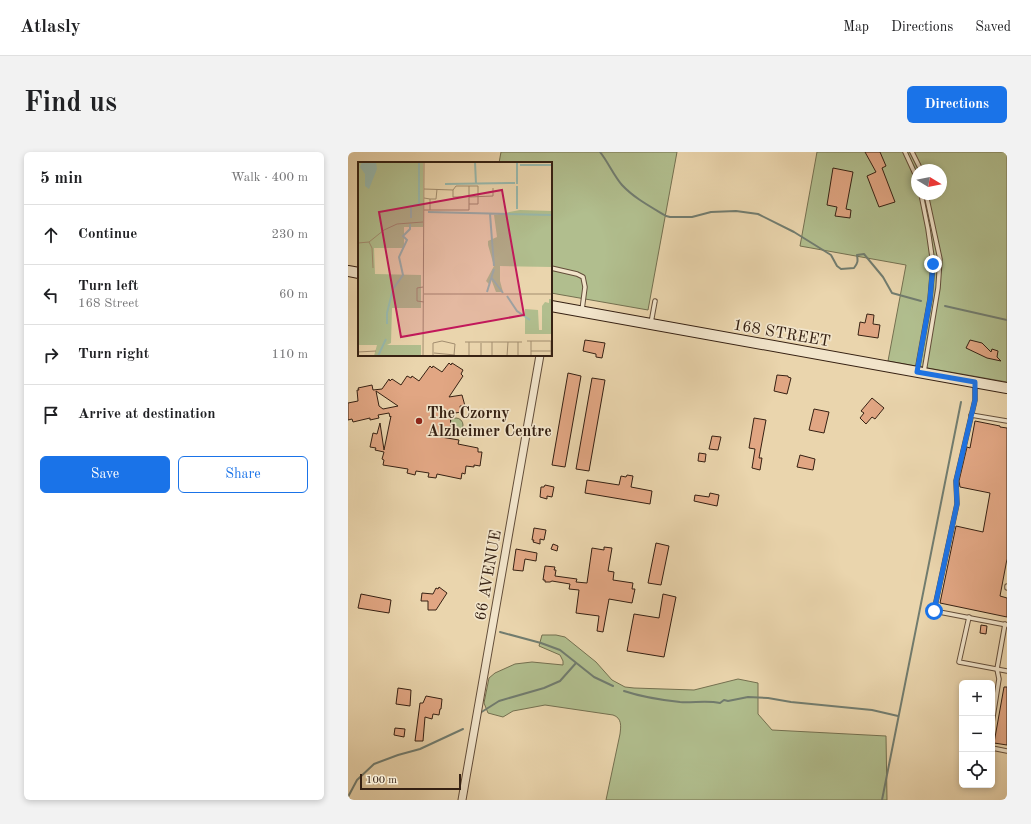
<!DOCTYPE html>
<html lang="en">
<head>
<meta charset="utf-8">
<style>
	body { margin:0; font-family:"Old Standard TT",serif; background:#f2f2f2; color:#202124 }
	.controls { position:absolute; right:12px; bottom:12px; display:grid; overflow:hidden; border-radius:6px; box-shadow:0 2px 6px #0003 }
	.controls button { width:36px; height:36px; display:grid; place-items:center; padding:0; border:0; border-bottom:1px solid #e0e0e0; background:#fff; color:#202124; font:20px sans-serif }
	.compass { position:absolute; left:563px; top:12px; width:36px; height:36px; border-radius:50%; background:#fff; box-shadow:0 2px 6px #0003; rotate:100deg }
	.scale { position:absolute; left:12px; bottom:10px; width:101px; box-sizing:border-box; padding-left:4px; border:2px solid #362113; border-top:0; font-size:11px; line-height:14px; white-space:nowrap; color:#362113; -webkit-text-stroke:3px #f1e4ca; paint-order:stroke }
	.stop { position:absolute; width:12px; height:12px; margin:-9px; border:3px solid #1a73e8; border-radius:50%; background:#fff }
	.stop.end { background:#1a73e8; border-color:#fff; box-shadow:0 1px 4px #0008 }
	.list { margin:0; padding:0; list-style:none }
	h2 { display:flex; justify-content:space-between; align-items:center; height:52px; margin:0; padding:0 16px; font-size:17px }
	h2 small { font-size:13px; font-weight:400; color:#757577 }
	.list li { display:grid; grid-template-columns:26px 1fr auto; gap:12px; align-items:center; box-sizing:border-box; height:60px; padding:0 16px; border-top:1px solid #e0e0e0 }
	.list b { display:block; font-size:15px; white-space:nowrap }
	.list p { margin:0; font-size:13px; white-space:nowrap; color:#757577 }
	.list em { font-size:13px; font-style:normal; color:#757577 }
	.actions { display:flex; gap:8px; padding:12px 16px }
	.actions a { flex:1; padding:9px 0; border:1px solid #1a73e8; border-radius:6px; text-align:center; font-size:14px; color:#1a73e8 }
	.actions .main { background:#1a73e8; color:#fff }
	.icon { flex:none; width:22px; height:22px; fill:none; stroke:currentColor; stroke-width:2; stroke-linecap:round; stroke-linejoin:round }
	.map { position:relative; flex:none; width:659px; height:648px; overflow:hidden; border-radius:6px }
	header { display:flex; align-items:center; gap:24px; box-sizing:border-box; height:56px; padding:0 20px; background:#fff; border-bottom:1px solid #e0e0e0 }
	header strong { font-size:19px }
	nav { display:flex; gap:22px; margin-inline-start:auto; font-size:14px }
	.intro { display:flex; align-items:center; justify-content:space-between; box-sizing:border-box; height:96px; padding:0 24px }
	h1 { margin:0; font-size:28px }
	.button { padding:10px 18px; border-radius:6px; background:#1a73e8; color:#fff; font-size:14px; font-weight:700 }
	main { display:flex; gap:24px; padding:0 24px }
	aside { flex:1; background:#fff; border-radius:6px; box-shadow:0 2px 6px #0003 }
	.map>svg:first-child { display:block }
	.green { fill:#b1be8e; stroke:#747050; fill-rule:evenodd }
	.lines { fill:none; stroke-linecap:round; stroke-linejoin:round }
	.stream { stroke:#717c6f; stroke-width:2 }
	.building { fill:#e1a683; stroke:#362113; fill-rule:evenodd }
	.service-casing { stroke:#634e3a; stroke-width:5.5 }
	.minor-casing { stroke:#634e3a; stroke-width:9 }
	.secondary-casing { stroke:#362113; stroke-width:12 }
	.service { stroke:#f1e4ca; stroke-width:3.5 }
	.minor { stroke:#f1e4ca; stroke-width:7 }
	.secondary { stroke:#f1e4ca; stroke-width:10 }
	.route { stroke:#1a73e8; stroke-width:5 }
	.poi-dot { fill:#8f2418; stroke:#f1e4ca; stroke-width:1.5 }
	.labels { text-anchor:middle; stroke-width:3.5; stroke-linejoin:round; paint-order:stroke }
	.street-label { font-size:16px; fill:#362113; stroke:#f1e4ca }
	.poi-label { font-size:16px; font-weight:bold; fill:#362113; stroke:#f1e4ca; text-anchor:start }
	.inset-river { fill:none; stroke:#98b8ac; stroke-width:2 }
	.inset-road { fill:none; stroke:#a28d6f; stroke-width:1 }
	.view { fill:#c2185b; fill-opacity:0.15; stroke:#c2185b; stroke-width:2 }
	.inset-edge { fill:none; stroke:#362113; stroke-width:2 }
</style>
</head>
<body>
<header>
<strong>Atlasly</strong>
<nav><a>Map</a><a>Directions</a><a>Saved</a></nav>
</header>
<div class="intro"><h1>Find us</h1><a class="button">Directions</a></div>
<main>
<aside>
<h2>5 min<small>Walk · 400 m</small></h2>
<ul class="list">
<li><svg class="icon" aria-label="ahead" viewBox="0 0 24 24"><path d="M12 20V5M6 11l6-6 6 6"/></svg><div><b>Continue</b></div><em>230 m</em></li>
<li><svg class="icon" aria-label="left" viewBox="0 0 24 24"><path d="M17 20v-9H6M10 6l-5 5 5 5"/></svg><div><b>Turn left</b><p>168 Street</p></div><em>60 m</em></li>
<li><svg class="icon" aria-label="right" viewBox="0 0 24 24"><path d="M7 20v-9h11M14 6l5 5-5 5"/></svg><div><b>Turn right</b></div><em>110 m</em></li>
<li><svg class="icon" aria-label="arrive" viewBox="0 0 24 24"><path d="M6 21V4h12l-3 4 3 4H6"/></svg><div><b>Arrive at destination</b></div></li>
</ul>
<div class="actions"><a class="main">Save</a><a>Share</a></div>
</aside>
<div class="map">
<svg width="659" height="648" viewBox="0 0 659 648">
	<rect width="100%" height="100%" fill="#ead5ad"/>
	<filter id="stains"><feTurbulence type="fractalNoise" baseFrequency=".005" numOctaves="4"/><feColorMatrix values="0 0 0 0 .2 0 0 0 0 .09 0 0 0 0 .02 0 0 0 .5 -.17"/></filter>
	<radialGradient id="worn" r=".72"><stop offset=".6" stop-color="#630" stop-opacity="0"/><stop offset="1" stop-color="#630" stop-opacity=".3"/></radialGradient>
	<!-- green -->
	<g class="green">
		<polygon points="153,0 329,0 300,158 203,141 203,11 151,11"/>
		<path d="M469,0H659V230L540,209L558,113L452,94ZM569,18H593V42H569Z"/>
		<circle cx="108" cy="273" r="7"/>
		<path d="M194,483H208L217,485L248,510L264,528L277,535L286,536L346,538L390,527L410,531V562L424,578L538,584L539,648H258L272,582C273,574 274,566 265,563L197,553L165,559L155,565L140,561L136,551L141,526L147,521L167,512L184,510L215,513V509L212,503L191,494Z"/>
	</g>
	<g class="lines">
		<!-- stream -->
		<g class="stream">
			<path d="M252,0C260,10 266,24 274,33C286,46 303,55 318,64L322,65H344L363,60L388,59L410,62L446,80L483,103L489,114L493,117L506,116C510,111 510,109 509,103L516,102L535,125L544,141L573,149"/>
			<polyline points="597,154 659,168"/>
			<polyline points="152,480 193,491 212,498 246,525 265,534"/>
			<path d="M276,539C294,545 313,548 332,550C345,551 359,548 372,551L376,548L380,549L400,545L420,546L443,550L524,558L550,564"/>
			<polyline points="132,561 151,549 196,536 212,529 228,511"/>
			<polyline points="0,645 9,628 26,612 50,603 72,597 115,577"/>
			<polyline points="534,648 613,250"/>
		</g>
	</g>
	<!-- building -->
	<g class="building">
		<polygon points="517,0 532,0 538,14 534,16 547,50 531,55 519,24 528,20"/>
		<polygon points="485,16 505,20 498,57 503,58 502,66 487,64 489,55 479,53"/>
		<polygon points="519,162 526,163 525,172 532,173 530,186 510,183 512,170 517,171"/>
		<polygon points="237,188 257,191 254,206 248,205 248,202 235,199"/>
		<polygon points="622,188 634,191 643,200 644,197 650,199 649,205 653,209 639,206 618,196"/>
		<path d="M101,211L103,213L104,211L115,218L113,222L115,224L101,245L114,243L117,254H112L113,260L102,262L103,275L94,276L93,285L111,288L110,292L130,296V300H134L132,314L126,313V315L118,314L117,322L114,321L113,327L89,322L88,326L80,325L81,321L68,319L67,323L59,321L60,317L35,313L36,308L34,307L36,300L27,298L28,296L22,295L25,281L29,282L32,271L36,298L43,264L42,265L41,261L30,263L31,266L22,268V266L5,270L4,267L0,268V251L10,249L9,238H11L10,236L24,233L25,238L34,237L41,227L42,229L44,227L53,233L59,224L63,226L64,224L71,229L82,214L84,216L85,214L94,220ZM28,239L50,254L35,257L31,254Z"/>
		<polygon points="220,221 233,224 217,315 204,313"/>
		<polygon points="429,223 440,224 440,225 443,226 439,242 426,239"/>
		<polygon points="244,226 257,228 241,319 228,317"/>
		<polygon points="524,246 536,256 527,267 524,265 518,272 512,266 516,261 513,259"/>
		<polygon points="466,257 481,260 476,281 461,278"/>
		<polygon points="406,266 418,268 411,306 414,306 412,318 404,316 407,297 401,296"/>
		<polygon points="627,269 652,274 652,275 659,276 659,407 652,444 659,446 659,465 592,451 608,374 635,380 642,341 612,335 611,329 619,295 622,296"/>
		<polygon points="364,284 373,285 370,298 361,297"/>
		<polygon points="351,301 358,302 357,310 350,309"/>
		<polygon points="452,303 467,307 465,318 449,315"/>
		<polygon points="279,323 285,324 283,335 304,339 302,352 237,341 239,328 271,333 273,324 278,325"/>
		<polygon points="197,333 206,335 204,345 199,344 199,347 192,345 193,335 196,335"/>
		<polygon points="362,341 371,343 369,354 346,349 347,343 361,345"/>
		<polygon points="186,376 198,378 196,388 192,387 192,392 185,390 186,388 184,388"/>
		<polygon points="308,391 321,394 313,433 300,431"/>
		<polygon points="205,392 210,394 209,399 203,397"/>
		<polygon points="256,395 264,396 260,419 266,420 265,428 285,431 284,437 287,437 284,451 261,447 255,480 249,479 251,464 228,461 231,438 221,437 222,432 204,429 202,430 197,430 197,428 195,428 197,414 207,415 206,418 208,418 207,424 229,427 228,430 239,431 244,396 256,398"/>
		<polygon points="168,397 189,401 188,409 177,407 175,419 165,418"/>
		<polygon points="91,435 99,441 88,458 80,458 80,449 73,449 74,441 85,442 88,436 90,437"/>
		<polygon points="13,442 43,448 41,461 10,456"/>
		<polygon points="315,442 328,445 316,505 279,499 286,462 311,466"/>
		<polygon points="633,473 639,474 638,482 632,481"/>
		<polygon points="656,535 659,535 659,593 646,591"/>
		<polygon points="50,536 63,538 62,554 48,552"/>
		<polygon points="78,544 94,547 93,557 92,557 91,563 85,562 84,567 77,565 75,589 67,589 72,551 75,551"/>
		<polygon points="47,576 57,577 56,585 46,583"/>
	</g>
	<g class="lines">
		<defs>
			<g id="service">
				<polyline points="557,0 569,26"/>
				<polyline points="564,0 573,18"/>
				<polyline points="203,116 229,122 235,125 237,135 234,158"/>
				<polyline points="303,171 307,149"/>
				<polyline points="569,219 582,147 585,112 580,77 573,42"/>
				<polyline points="576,220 590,136 592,107 578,42"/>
				<polyline points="627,231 627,248 608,329 609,352 586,459 659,473"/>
				<polyline points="623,263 659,269"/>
				<polyline points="659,436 659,434"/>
				<polyline points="621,465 611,510 659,519"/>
				<polyline points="644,571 651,527 649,517 657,472"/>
				<polyline points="644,596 659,599"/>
			</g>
			<polyline id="minor" points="114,648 192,203"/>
			<g id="secondary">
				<polyline points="0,119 11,121"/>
				<polyline points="203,154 659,236"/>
			</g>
		</defs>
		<!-- service casing -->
		<use href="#service" class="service-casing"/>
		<!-- minor casing -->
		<use href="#minor" class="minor-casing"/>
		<!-- secondary casing -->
		<use href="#secondary" class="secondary-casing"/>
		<!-- service -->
		<use href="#service" class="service"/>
		<!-- minor -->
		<use href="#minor" class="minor"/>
		<!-- secondary -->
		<use href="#secondary" class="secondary"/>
	</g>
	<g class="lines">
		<!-- route -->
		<polyline class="route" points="585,112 582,147 569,220 627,230 627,248 608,329 609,352 586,459"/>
	</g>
	<!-- markers -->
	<circle class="poi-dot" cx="71" cy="269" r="4"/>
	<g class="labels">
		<!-- street labels -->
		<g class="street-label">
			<text transform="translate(434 180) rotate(10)" y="6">168 STREET</text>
			<text transform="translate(139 423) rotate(-80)" y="6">66 AVENUE</text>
		</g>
		<!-- poi labels -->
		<g class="poi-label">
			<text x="79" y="266">The Czorny<tspan x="79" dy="18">Alzheimer Centre</tspan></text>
		</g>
	</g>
	<!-- overview -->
	<g transform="translate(10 10)">
		<rect width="194" height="194" fill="#ead5ad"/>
		<path d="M0,0H65V65H46V86H16L17,112L63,113V146H34L33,181L29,183H63V194H16L19,183H0ZM162,48L194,49V105L142,104V119L145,130H138L133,117L131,122L128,119L136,104L130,83V79L139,75L136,53ZM191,137H194V172H167V147L180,148L181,168H184V144L187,140L191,141Z" fill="#b1be8e"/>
		<path d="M4,0H18L19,7L11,27L7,24V12L2,5Z" fill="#98b8ac"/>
		<path class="inset-river" d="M117,0L118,22M162,3H194M87,22L157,21M159,22V0M159,47V24M70,50L194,53M132,52L136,104M53,56V44L61,42V0M133,115L145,131M129,130L136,107M149,134L159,149L172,158M29,162V151L35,127L45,113L41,95L49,78L45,74L52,67V62M20,194L28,177"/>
		<path class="inset-road" d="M95,28V35H104M111,35L135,34V26M66,36L72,37V48M72,37H78L79,27M111,42H120V24H111M66,48H111V24H98L95,28L66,27M11,80L14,86L15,106M0,81L11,80L26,68L39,62L65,60M65,125L59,126V139L66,140M66,132H194M169,179H194M107,180H164M111,180V194M123,181V194M173,189H193M0,190L18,189M76,191L97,193M65,194L66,0M75,194V181L84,179L97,182L96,193M134,194V180M149,194L150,180M160,194V180M173,194V179M193,194V179"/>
		<path class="view" d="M144,28L166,153L43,175L21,50Z"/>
		<rect width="194" height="194" class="inset-edge"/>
	</g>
	<rect width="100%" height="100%" filter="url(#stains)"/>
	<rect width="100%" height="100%" fill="url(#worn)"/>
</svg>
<div class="controls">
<button>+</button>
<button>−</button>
<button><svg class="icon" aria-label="locate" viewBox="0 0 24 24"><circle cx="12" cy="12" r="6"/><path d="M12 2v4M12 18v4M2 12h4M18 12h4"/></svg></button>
</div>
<svg class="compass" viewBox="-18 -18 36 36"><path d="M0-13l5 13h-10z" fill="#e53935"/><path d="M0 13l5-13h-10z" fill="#757577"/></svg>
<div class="scale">100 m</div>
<div class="stop" style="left:586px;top:459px"></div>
<div class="stop end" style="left:585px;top:112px"></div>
</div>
</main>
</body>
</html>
